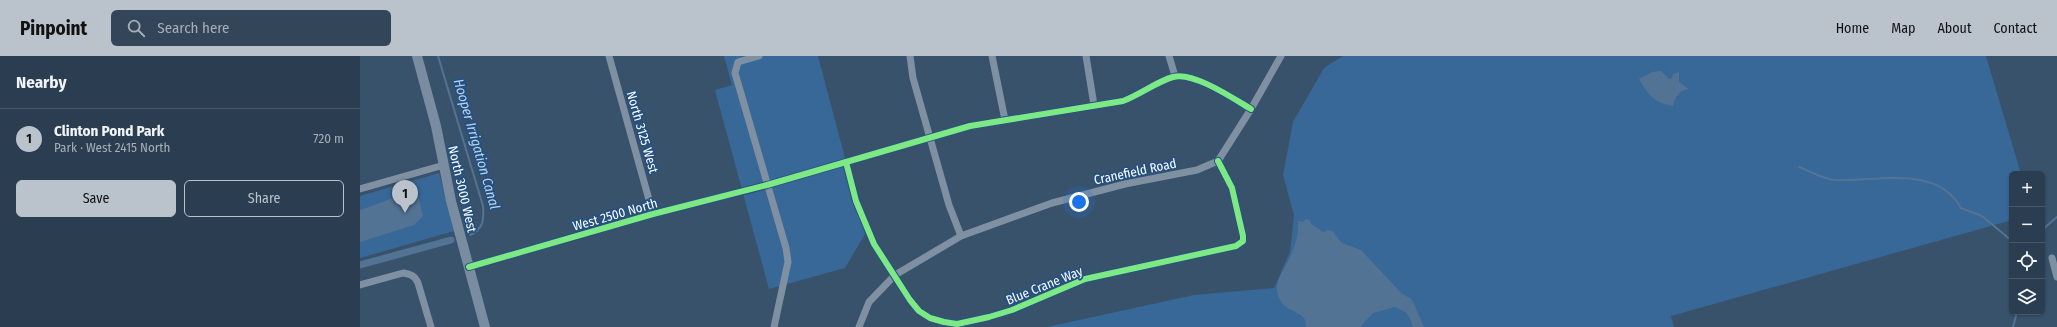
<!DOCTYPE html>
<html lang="en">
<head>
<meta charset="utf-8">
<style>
	body { margin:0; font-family:"Fira Sans Condensed",sans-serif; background:#334558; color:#f1f3f6 }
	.controls { position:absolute; right:12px; bottom:12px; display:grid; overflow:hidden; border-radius:6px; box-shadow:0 1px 3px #0004 }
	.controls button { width:36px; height:36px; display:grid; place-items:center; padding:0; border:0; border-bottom:1px solid #475768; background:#2b3e51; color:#f1f3f6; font:20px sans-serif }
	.you { position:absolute; left:719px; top:146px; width:14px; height:14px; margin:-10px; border:3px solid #fff; border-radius:50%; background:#1a73e8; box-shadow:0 0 0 6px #1a73e833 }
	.badge { display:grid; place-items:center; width:26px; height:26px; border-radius:50%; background:#bac2cc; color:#111; font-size:13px; font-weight:700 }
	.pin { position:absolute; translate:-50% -33px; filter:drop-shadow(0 1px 2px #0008) }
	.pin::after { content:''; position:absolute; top:21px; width:14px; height:12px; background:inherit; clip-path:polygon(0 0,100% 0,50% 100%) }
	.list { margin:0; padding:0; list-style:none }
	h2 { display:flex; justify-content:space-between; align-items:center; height:52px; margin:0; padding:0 16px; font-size:17px }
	h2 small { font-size:13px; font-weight:400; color:#a6aeb7 }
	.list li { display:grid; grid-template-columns:26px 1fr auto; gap:12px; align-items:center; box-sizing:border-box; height:60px; padding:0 16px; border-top:1px solid #475768 }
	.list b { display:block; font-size:15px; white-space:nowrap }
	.list p { margin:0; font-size:13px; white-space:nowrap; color:#a6aeb7 }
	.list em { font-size:13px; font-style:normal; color:#a6aeb7 }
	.actions { display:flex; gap:8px; padding:12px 16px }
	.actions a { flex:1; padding:9px 0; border:1px solid #bac2cc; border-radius:6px; text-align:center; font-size:14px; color:#bac2cc }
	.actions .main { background:#bac2cc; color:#111 }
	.icon { flex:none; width:22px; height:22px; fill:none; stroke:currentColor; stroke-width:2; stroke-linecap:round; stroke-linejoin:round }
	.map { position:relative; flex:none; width:1697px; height:271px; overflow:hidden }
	header { display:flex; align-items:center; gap:24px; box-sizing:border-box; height:56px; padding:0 20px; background:#bac2cc; color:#111 }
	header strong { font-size:19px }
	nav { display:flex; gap:22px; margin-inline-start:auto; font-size:14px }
	.search { width:280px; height:36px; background:#334558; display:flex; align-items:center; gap:10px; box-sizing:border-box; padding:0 14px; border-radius:6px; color:#a6aeb7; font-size:15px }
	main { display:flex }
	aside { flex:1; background:#2b3e51 }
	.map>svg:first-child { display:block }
	.green { fill:#386897 }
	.water { fill:#537394 }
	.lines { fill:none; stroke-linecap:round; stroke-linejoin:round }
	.stream { stroke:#537394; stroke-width:2 }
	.canal { stroke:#537394; stroke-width:7 }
	.street { stroke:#7f90a2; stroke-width:7 }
	.secondary { stroke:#7a8c9f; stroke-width:10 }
	.cycleway-casing { stroke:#245181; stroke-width:8 }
	.cycleway { stroke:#7ce984; stroke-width:6 }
	.labels { text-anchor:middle; stroke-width:3.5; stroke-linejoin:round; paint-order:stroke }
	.street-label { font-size:13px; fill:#fff; stroke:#245181 }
	.water-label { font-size:14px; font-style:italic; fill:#b6d3ef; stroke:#245181 }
</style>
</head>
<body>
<header>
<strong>Pinpoint</strong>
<div class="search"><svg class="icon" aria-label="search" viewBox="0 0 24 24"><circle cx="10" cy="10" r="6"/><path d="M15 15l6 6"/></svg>Search here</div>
<nav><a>Home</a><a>Map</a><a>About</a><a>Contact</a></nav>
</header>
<main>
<aside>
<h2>Nearby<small></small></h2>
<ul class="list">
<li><span class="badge">1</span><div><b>Clinton Pond Park</b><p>Park · West 2415 North</p></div><em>720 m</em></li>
</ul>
<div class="actions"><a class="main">Save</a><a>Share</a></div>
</aside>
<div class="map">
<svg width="1697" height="271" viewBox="0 0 1697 271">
	<rect width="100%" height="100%" fill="#39526c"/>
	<!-- green -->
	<g class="green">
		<polygon points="364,0 458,0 505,178 485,212 409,233 355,34 372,29"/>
		<polygon points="983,0 1626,0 1661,118 1652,118 1652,164 1311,260 1314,271 687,271 834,239 914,232 930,196 934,159 923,119 933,66 964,12"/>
		<polygon points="79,117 94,175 0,202 0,140"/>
	</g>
	<!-- water -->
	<g class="water">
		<path d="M1301,15L1309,23L1312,22L1313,18L1319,16V26L1329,33C1318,35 1316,40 1313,50C1296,48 1287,38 1279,23L1292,16Z"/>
		<path d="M50,136L58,140L63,160L54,169L0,186V154C17,149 33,141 50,136Z"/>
		<path d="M946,163L950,164L951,168L963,176L968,174L972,175L982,187L1001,194L1042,238L1050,242L1053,246L1064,271H1053C1049,259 1048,256 1035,251L1013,257L1000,271H946C948,252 921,260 917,235C916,222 925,213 930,201C935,190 939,177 938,165L943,166Z"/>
	</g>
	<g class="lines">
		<!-- stream -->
		<g class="stream">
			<path d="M78,0L123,150C124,163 124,173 110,179"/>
			<path d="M1439,111C1450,115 1464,124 1476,124C1517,126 1577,108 1601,152L1622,160L1652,185"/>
			<polyline points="1682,174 1697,161"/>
			<polyline points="1653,271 1657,256"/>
		</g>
		<!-- canal -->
		<polyline class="canal" points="0,209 91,184"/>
		<!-- street -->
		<g class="street">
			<polyline points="249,0 293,158"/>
			<polyline points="399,0 378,6 375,17 426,192 428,206 414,271"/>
			<polyline points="550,0 553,22 589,149 601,180"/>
			<polyline points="632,0 645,64"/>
			<polyline points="726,0 734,49"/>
			<polyline points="809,0 815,20"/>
			<polyline points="486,106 496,145 514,188 550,244 559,255 570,262 584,266 597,268 629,261 652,254 725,223 876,190 883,185 883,180 872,132 858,105"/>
			<polyline points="0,133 84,109"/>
			<polyline points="1692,202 1697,221"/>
			<path d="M109,211L293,158L407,129L610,70L763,45C781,38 796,26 813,21C833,15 874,43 891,53"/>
			<path d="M0,229L43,217C51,218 55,220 58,227L71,271"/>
			<polyline points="499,271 509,246 535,219 601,180 692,147 765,128 837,114 858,105 891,53 921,0"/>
		</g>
		<!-- secondary -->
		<polyline class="secondary" points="57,0 76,70 91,145 125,271"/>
		<defs>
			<g id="cycleway">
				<polyline points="486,106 496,145 514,188 550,244 559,255 570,262 584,266 597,268 629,261 652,254 725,223 876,190 883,185 883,180 872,132 858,105"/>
				<path d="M109,211L293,158L407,129L610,70L763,45C781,38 796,26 813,21C833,15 874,43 891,53"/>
			</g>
		</defs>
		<!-- cycleway casing -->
		<use href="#cycleway" class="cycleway-casing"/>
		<!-- cycleway -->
		<use href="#cycleway" class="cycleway"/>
	</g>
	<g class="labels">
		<!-- street labels -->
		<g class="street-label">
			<text transform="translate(283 76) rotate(74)" y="5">North 3125 West</text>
			<text transform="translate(775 115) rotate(-12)" y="5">Cranefield Road</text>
			<text transform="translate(103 133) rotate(77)" y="5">North 3000 West</text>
			<text transform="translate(255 158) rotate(-16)" y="5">West 2500 North</text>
			<text transform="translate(684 229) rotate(-22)" y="5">Blue Crane Way</text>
		</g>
		<!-- water labels -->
		<g class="water-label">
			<text transform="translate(117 88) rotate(74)" y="5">Hooper Irrigation Canal</text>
		</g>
	</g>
</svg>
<div class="controls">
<button>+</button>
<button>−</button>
<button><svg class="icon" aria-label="locate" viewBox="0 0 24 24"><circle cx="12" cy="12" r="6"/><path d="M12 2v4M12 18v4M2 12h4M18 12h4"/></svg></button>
<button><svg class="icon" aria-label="layers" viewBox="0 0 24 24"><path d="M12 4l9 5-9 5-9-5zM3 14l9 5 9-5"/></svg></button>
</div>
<div class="you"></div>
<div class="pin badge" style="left:45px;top:157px">1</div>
</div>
</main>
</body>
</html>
